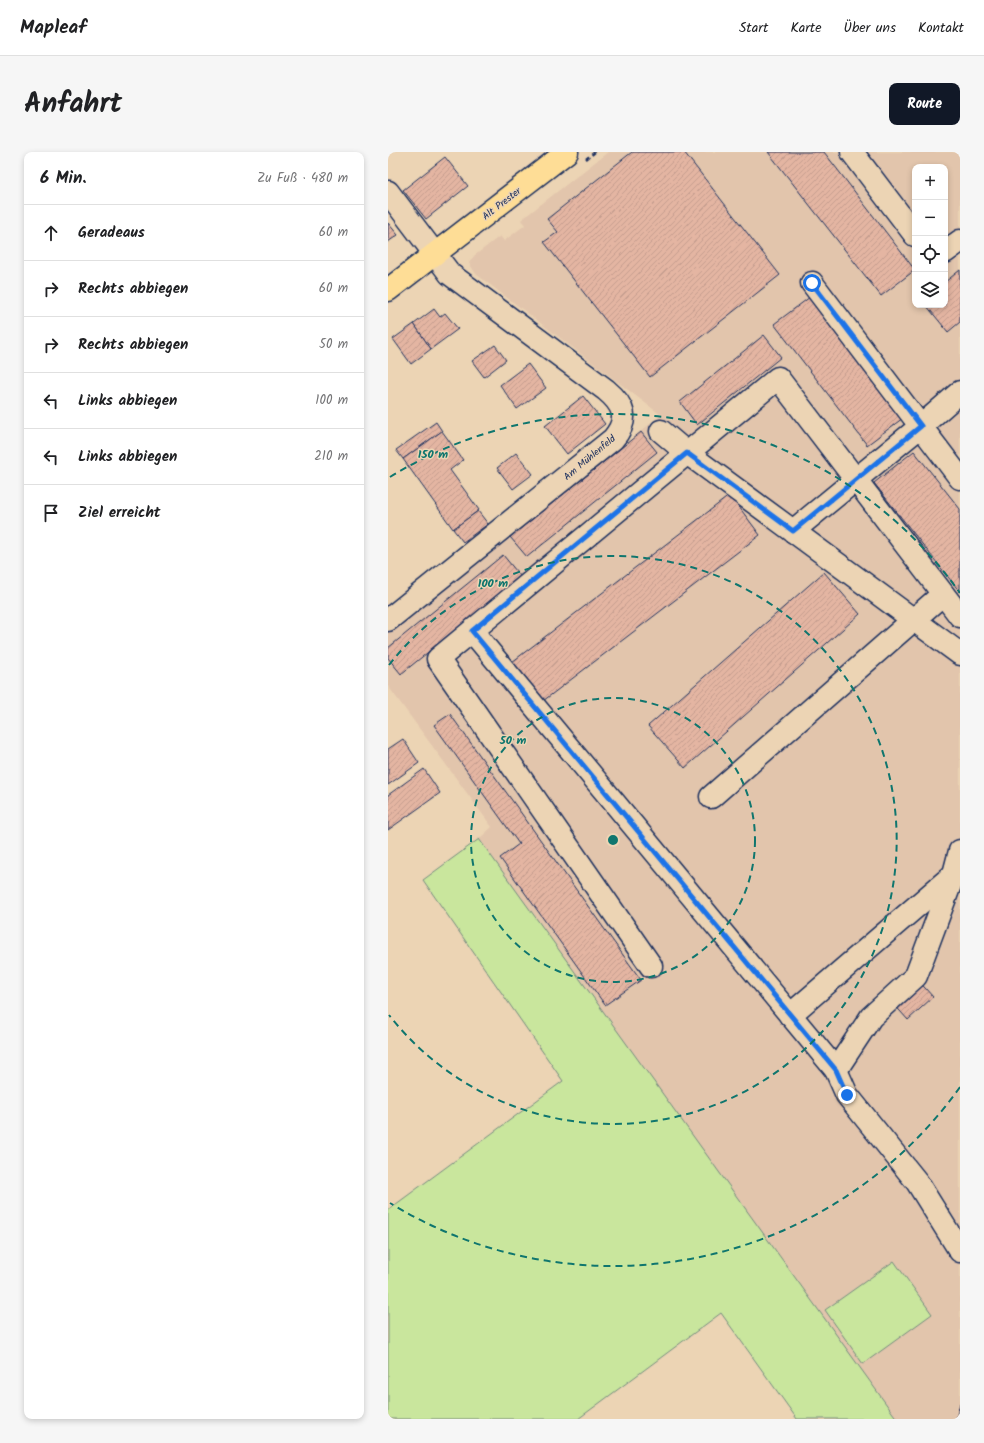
<!DOCTYPE html>
<html lang="de">
<head>
<meta charset="utf-8">
<style>
	body { margin:0; font-family:Kalam,sans-serif; background:#f6f6f6; color:#202124 }
	.controls { position:absolute; right:12px; top:12px; display:grid; overflow:hidden; border-radius:8px; box-shadow:0 2px 6px #0003 }
	.controls button { width:36px; height:36px; display:grid; place-items:center; padding:0; border:0; border-bottom:1px solid #e0e0e0; background:#fff; color:#202124; font:20px sans-serif }
	.stop { position:absolute; width:12px; height:12px; margin:-9px; border:3px solid #1a73e8; border-radius:50%; background:#fff }
	.stop.end { background:#1a73e8; border-color:#fff; box-shadow:0 1px 4px #0008 }
	.list { margin:0; padding:0; list-style:none }
	h2 { display:flex; justify-content:space-between; align-items:center; height:52px; margin:0; padding:0 16px; font-size:17px }
	h2 small { font-size:13px; font-weight:400; color:#757577 }
	.list li { display:grid; grid-template-columns:26px 1fr auto; gap:12px; align-items:center; box-sizing:border-box; height:56px; padding:0 16px; border-top:1px solid #e0e0e0 }
	.list b { display:block; font-size:15px; white-space:nowrap }
	.list em { font-size:13px; font-style:normal; color:#757577 }
	.icon { flex:none; width:22px; height:22px; fill:none; stroke:currentColor; stroke-width:2; stroke-linecap:round; stroke-linejoin:round }
	.map { position:relative; flex:none; width:572px; height:1267px; overflow:hidden; border-radius:8px }
	header { display:flex; align-items:center; gap:24px; box-sizing:border-box; height:56px; padding:0 20px; background:#fff; border-bottom:1px solid #e0e0e0 }
	header strong { font-size:19px }
	nav { display:flex; gap:22px; margin-inline-start:auto; font-size:14px }
	.intro { display:flex; align-items:center; justify-content:space-between; box-sizing:border-box; height:96px; padding:0 24px }
	h1 { margin:0; font-size:28px }
	.button { padding:10px 18px; border-radius:8px; background:#111827; color:#fff; font-size:14px; font-weight:700 }
	main { display:flex; gap:24px; padding:0 24px }
	aside { flex:1; background:#fff; border-radius:8px; box-shadow:0 2px 6px #0003 }
	.map>svg:first-child { display:block }
	.built { fill:#e2c5ac; fill-rule:evenodd }
	.green { fill:#c9e69d; stroke:#728a7e }
	.building { fill:url(#building-hatch); stroke:#1b2f5e }
	.lines { fill:none; stroke-linecap:round; stroke-linejoin:round }
	.minor-casing { stroke:#1b2f5e; stroke-width:25 }
	.major-casing { stroke:#1b2f5e; stroke-width:25 }
	.path { stroke:#1b2f5e; stroke-width:2.5; stroke-dasharray:4 3; stroke-linecap:butt }
	.minor { stroke:#ecd4b4; stroke-width:22 }
	.major { stroke:#fedd96; stroke-width:22 }
	.route { stroke:#1a73e8; stroke-width:5 }
	.ring { fill:none; stroke:#0f766e; stroke-width:2; stroke-dasharray:7 5 }
	.labels { text-anchor:middle; stroke-width:3; stroke-linejoin:round; paint-order:stroke }
	.street-label { font-size:10px; fill:#1b2f5e; stroke:#ecd4b4 }
	.centre { fill:#0f766e; stroke:#ecd4b4; stroke-width:2 }
	.ring-label { font-size:12px; text-anchor:middle; font-weight:bold; fill:#0f766e; stroke:#ecd4b4; stroke-width:3; stroke-linejoin:round; paint-order:stroke }
</style>
</head>
<body>
<header>
<strong>Mapleaf</strong>
<nav><a>Start</a><a>Karte</a><a>Über uns</a><a>Kontakt</a></nav>
</header>
<div class="intro"><h1>Anfahrt</h1><a class="button">Route</a></div>
<main>
<aside>
<h2>6 Min.<small>Zu Fuß · 480 m</small></h2>
<ul class="list">
<li><svg class="icon" aria-label="ahead" viewBox="0 0 24 24"><path d="M12 20V5M6 11l6-6 6 6"/></svg><div><b>Geradeaus</b></div><em>60 m</em></li>
<li><svg class="icon" aria-label="right" viewBox="0 0 24 24"><path d="M7 20v-9h11M14 6l5 5-5 5"/></svg><div><b>Rechts abbiegen</b></div><em>60 m</em></li>
<li><svg class="icon" aria-label="right" viewBox="0 0 24 24"><path d="M7 20v-9h11M14 6l5 5-5 5"/></svg><div><b>Rechts abbiegen</b></div><em>50 m</em></li>
<li><svg class="icon" aria-label="left" viewBox="0 0 24 24"><path d="M17 20v-9H6M10 6l-5 5 5 5"/></svg><div><b>Links abbiegen</b></div><em>100 m</em></li>
<li><svg class="icon" aria-label="left" viewBox="0 0 24 24"><path d="M17 20v-9H6M10 6l-5 5 5 5"/></svg><div><b>Links abbiegen</b></div><em>210 m</em></li>
<li><svg class="icon" aria-label="arrive" viewBox="0 0 24 24"><path d="M6 21V4h12l-3 4 3 4H6"/></svg><div><b>Ziel erreicht</b></div></li>
</ul>
</aside>
<div class="map">
<svg width="572" height="1267" viewBox="0 0 572 1267">
	<defs>
		<pattern id="building-hatch" width="6" height="6" patternUnits="userSpaceOnUse"><rect width="6" height="6" fill="#e4b5a2"/><path d="M-1 1l2-2M0 6l6-6M5 7l2-2" fill="none" stroke="#c39c8e"/></pattern>
	</defs>
	<rect width="100%" height="100%" fill="#ecd4b4"/>
	<filter id="ink" filterUnits="userSpaceOnUse"><feTurbulence type="fractalNoise" baseFrequency=".025" numOctaves="2"/><feDisplacementMap in="SourceGraphic" scale="8" xChannelSelector="R" yChannelSelector="G"/><feConvolveMatrix kernelMatrix="1 2 1 2 8 2 1 2 1" color-interpolation-filters="sRGB"/></filter>
	<g filter="url(#ink)">
		<!-- built -->
		<path class="built" d="M220,0H572V1267H409L35,728L91,687L104,675L0,534V480L122,385L273,263L88,122L81,111L86,104L112,84L116,89L137,73L133,68ZM527,15H557V153H527Z"/>
		<!-- green -->
		<g class="green">
			<polygon points="91,687 509,1267 409,1267 333,1161 190,1267 0,1267 0,1058 175,929 35,728"/>
			<polygon points="506,1109 544,1162 475,1212 437,1158"/>
		</g>
		<!-- building -->
		<g class="building">
			<polygon points="244,0 296,0 392,123 262,225 156,90 170,80 159,67"/>
			<polygon points="380,0 436,0 527,118 493,144"/>
			<polygon points="57,5 80,34 38,67 15,38"/>
			<polygon points="0,71 10,83 0,90"/>
			<polygon points="572,118 572,170 560,180 538,153 557,153 557,130"/>
			<polygon points="422,145 515,266 479,293 386,172"/>
			<polygon points="46,157 52,165 57,161 70,177 43,197 26,172"/>
			<polygon points="26,172 43,197 23,212 5,187"/>
			<polygon points="376,183 393,205 309,273 292,250"/>
			<polygon points="107,193 118,208 96,225 84,209"/>
			<polygon points="140,212 158,236 129,257 112,233"/>
			<polygon points="195,244 217,272 179,302 157,274"/>
			<polygon points="48,270 54,279 15,307 8,298"/>
			<polygon points="54,279 75,308 62,318 91,358 65,377 15,307"/>
			<polygon points="253,280 269,300 139,405 122,385"/>
			<polygon points="526,299 572,357 572,440 486,331"/>
			<polygon points="128,301 145,322 125,337 109,316"/>
			<polygon points="342,343 372,383 155,549 124,510"/>
			<polygon points="90,359 100,372 75,390 65,377"/>
			<polygon points="115,403 133,425 13,522 0,506 0,496"/>
			<polygon points="436,420 472,462 297,616 260,574"/>
			<polygon points="62,562 253,828 217,853 112,706 131,692 46,573"/>
			<polygon points="15,587 31,611 0,633 0,597"/>
			<polygon points="36,617 52,641 0,678 0,643"/>
			<polygon points="529,827 545,845 520,868 504,850"/>
			<polygon points="572,1251 572,1267 568,1267"/>
		</g>
		<g class="lines">
			<defs>
				<g id="minor">
					<polyline points="464,0 527,83"/>
					<path d="M0,40L62,122L218,238C236,253 242,267 225,287L0,468"/>
					<polyline points="557,100 572,89"/>
					<polyline points="424,131 572,326"/>
					<polyline points="273,279 299,301 572,502"/>
					<polyline points="405,379 533,274 572,240"/>
					<polyline points="84,479 448,918 459,943 529,1030 572,1099"/>
					<polyline points="323,645 555,442"/>
					<polyline points="263,814 50,507 390,226 572,464"/>
					<polyline points="402,863 565,723"/>
					<polyline points="448,918 483,865 528,824 566,722 572,699"/>
				</g>
				<polyline id="major" points="0,138 179,0"/>
			</defs>
			<!-- minor casing -->
			<use href="#minor" class="minor-casing"/>
			<!-- major casing -->
			<use href="#major" class="major-casing"/>
			<!-- path -->
			<polyline class="path" points="198,7 207,0"/>
			<!-- minor -->
			<use href="#minor" class="minor"/>
			<!-- major -->
			<use href="#major" class="major"/>
		</g>
	</g>
	<g class="lines" filter="url(#ink)">
		<!-- route -->
		<polyline class="route" points="424,131 533,274 405,379 299,301 84,479 448,918 459,943"/>
	</g>
	<!-- distance rings -->
	<g class="ring">
		<circle cx="225" cy="688" r="142"/>
		<path d="M1 513A284 284 0 1 1 1 863"/>
		<path d="M572 935A426 426 0 0 1 2 1051M2 325A426 426 0 0 1 572 441"/>
	</g>
	<g class="labels">
		<!-- street labels -->
		<g class="street-label">
			<text transform="translate(113 51) rotate(-38)" y="4">Alt Prester</text>
			<text transform="translate(201 305) rotate(-40)" y="4">Am Mühlenfeld</text>
		</g>
	</g>
	<circle cx="225" cy="688" r="6" class="centre"/>
	<g class="ring-label">
		<text x="45" y="306">150 m</text>
		<text x="105" y="435">100 m</text>
		<text x="125" y="592">50 m</text>
	</g>
</svg>
<div class="controls">
<button>+</button>
<button>−</button>
<button><svg class="icon" aria-label="locate" viewBox="0 0 24 24"><circle cx="12" cy="12" r="6"/><path d="M12 2v4M12 18v4M2 12h4M18 12h4"/></svg></button>
<button><svg class="icon" aria-label="layers" viewBox="0 0 24 24"><path d="M12 4l9 5-9 5-9-5zM3 14l9 5 9-5"/></svg></button>
</div>
<div class="stop" style="left:424px;top:131px"></div>
<div class="stop end" style="left:459px;top:943px"></div>
</div>
</main>
</body>
</html>
